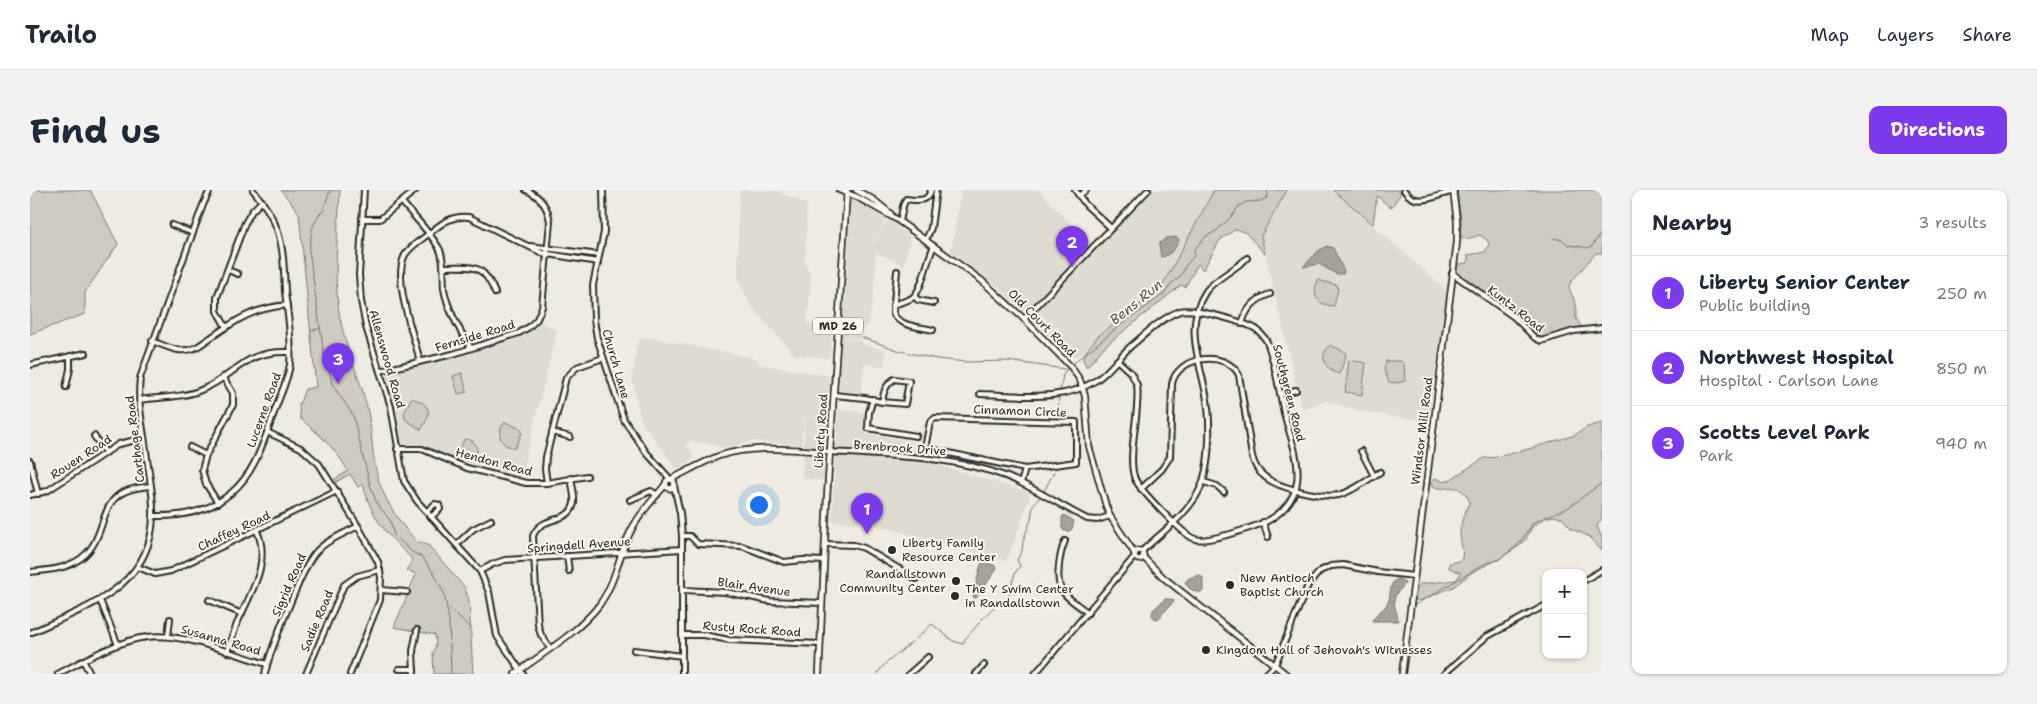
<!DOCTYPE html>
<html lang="en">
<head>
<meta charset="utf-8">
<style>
	body { margin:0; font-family:"Shantell Sans",sans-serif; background:#f2f2f3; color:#1f2937 }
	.controls { position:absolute; right:15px; bottom:15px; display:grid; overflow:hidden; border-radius:10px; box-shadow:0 1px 4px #0004 }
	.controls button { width:45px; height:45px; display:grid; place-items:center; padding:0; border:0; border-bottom:1px solid #e0e1e3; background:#fff; color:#1f2937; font:25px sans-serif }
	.you { position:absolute; left:728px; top:314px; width:18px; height:18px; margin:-12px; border:4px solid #fff; border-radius:50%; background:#1a73e8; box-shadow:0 0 0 8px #1a73e833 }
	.badge { display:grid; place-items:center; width:32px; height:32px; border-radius:50%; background:#7c3aed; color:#fff; font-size:16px; font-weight:700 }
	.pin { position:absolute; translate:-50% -41px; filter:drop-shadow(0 1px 2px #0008) }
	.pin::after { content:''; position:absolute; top:26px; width:18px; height:15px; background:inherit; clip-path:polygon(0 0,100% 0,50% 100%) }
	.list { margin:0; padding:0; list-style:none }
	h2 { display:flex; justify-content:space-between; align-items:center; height:65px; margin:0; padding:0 20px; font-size:21px }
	h2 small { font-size:16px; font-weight:400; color:#747a83 }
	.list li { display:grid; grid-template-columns:32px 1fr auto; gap:15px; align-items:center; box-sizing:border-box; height:75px; padding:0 20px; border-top:1px solid #e0e1e3 }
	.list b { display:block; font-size:19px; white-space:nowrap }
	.list p { margin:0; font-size:16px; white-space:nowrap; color:#747a83 }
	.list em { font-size:16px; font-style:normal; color:#747a83 }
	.map { position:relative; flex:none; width:1572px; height:484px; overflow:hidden; border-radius:10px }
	header { display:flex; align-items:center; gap:30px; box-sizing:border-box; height:70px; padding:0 25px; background:#fff; border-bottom:1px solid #e0e1e3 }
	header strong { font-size:24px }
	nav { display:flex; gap:28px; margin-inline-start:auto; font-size:18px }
	.intro { display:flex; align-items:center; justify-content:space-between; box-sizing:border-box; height:120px; padding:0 30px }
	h1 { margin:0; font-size:35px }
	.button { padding:12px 22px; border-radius:10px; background:#7c3aed; color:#fff; font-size:18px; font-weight:700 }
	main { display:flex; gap:30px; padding:0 30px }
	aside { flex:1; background:#fff; border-radius:10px; box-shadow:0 1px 4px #0004 }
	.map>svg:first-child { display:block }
	.built { fill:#dedbd1 }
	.green { fill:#cecbc2; stroke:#7c7b76 }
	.water { fill:#a4a29a; stroke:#74726e }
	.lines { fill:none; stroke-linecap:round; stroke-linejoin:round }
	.stream { stroke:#74726e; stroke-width:1 }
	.minor-casing { stroke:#2b2b2b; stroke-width:8 }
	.major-casing { stroke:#2b2b2b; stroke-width:8 }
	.minor { stroke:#fbf7ec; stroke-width:4 }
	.major { stroke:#fbf7ec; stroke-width:4.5 }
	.poi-dot { fill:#2b2b2b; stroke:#fbf7ec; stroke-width:2 }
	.labels { text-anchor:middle; stroke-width:4; stroke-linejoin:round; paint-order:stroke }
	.shield { fill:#fbf7ec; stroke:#696865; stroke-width:1 }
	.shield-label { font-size:11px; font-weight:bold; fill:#2b2b2b }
	.street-label { font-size:12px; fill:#2b2b2b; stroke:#fbf7ec }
	.poi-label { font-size:12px; fill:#2b2b2b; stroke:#fbf7ec; text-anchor:start }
	.water-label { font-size:14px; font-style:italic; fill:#555552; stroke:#fbf7ec }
</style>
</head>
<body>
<header>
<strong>Trailo</strong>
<nav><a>Map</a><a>Layers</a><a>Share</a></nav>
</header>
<div class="intro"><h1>Find us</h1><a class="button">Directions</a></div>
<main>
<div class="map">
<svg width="1572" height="484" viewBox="0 0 1572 484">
	<rect width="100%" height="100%" fill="#eeebe0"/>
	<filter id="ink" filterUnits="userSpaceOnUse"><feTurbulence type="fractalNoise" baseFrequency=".02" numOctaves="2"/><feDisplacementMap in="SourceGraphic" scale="10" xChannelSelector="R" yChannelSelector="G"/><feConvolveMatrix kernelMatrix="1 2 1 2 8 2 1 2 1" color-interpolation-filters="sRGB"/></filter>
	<g filter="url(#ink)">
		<!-- built -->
		<g class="built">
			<polygon points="710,0 747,1 777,14 775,72 781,86 777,133 802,142 799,168 765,165 721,116 708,89 708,34"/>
			<polygon points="931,0 1008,0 1066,60 1124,0 1184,0 1130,100 1068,146 1065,153 1046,167 1038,165 967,96 921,62"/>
			<polygon points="1257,0 1303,0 1417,101 1399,231 1338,223 1297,211 1272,219 1231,46"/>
			<polygon points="825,9 856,30 839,58 858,30 880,46 874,76 846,62 843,113 837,136 834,136 832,146 830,146 829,150 812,147 821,12"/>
			<polygon points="510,131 527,141 491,287 430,271 393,255 371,254 365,216 356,184 413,171 486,149 502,140"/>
			<polygon points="616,147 728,169 728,174 800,186 794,290 772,288 775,221 771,255 722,251 699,258 662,251 655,255 663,264 663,268 649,278 646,278 611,231 602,188 607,154 611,148"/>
			<polygon points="812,148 830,151 832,154 855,160 854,177 834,174 831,203 809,200"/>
			<polygon points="808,219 835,223 833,242 888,253 886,272 905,274 998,302 1000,307 977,371 850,336 833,333 802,332"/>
		</g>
		<!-- green -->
		<g class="green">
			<polygon points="0,0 60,0 88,54 55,102 55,124 0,144"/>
			<path d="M251,0H310C308,44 302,89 311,133C317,161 329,186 336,213C343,239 341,267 349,292C357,315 372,336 388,353L390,352L399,356L435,398L439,411L443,484H404L403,463L406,455L405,445L364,437L386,384L377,380L382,369C356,342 343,333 333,294L328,297L320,284L306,292L305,289L318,281C306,259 289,244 270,228L269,215L275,199L286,197L269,23Z"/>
			<polygon points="1184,0 1257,0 1231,46 1235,64 1216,43 1206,39 1190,50 1173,80 1168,74 1155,97 1151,95 1074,157 1057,177 1053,170 1054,164 1068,146 1130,100"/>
			<polygon points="1303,0 1369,0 1371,3 1361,18 1347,6 1343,34"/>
			<polygon points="1427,0 1572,0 1572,63 1566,63 1540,93 1539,98 1546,114 1546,128 1552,138 1515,149 1508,148 1495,135 1425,81 1429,74 1438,73 1438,65 1455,62 1459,54 1457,50 1450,45 1437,49 1433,48 1430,45 1431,32"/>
			<path d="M1288,90L1307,95L1308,99L1304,116C1287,115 1281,106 1288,90Z"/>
			<path d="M1300,155L1315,162L1316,166L1309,184C1295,180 1288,167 1300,155Z"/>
			<polygon points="1319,170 1336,173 1332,205 1315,202"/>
			<polygon points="1356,171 1371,171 1374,174 1375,191 1366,193 1359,192 1354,180"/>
			<polygon points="432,183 437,202 428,204 423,186"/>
			<path d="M381,208C402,214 402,223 391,240L375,229L374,224Z"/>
			<polygon points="475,232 491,239 492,243 485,258 475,255 470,248 471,237"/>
			<path d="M1572,233V328L1567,336L1572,348V361L1558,346L1542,339L1532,328L1523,326L1514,328L1502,337L1496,349L1489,356L1469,369L1444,381L1423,397L1389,411L1385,409L1384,405L1390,394L1426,390L1431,383L1419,378V373L1431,371C1435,362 1430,352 1430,343C1431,331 1435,321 1440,312C1428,287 1417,304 1403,296L1402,291L1405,288L1414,292L1418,291L1454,268L1467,267L1495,260L1545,245L1557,237Z"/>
			<path d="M434,249C447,249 450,260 444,270L430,265L429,262Z"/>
		</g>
		<!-- water -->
		<g class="water">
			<path d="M1145,47L1149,49C1148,57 1139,66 1131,67L1129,54L1136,48Z"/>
			<polygon points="1297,56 1303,58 1314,81 1313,84 1306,84 1289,74 1273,77 1288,61"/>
			<polygon points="1034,325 1044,331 1042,339 1039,341 1034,341 1032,338 1032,327"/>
			<polygon points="955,373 964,375 967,379 946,408 944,408 943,404 950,378 951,374"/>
			<polygon points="1170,385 1173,388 1173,401 1168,403 1159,398 1155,392 1159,388"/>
			<path d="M1367,389L1373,391L1375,393C1373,397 1370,399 1367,403C1360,413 1368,421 1368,431H1342C1345,423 1355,420 1358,412C1362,404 1358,394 1367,389Z"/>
			<polygon points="1135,409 1142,409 1144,411 1128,429 1124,428 1122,425 1123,420"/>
		</g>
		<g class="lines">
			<!-- stream -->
			<g class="stream">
				<polyline points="302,0 299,3 293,21 288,26 282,39 279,60 294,165 298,172 302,194 323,225 340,295 347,314 360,330 364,345 382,362 392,367 404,383 414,403 419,430 421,484"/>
				<polyline points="1523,48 1533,50 1539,55 1559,58 1562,56 1572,42"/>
				<polyline points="281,141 290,138"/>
				<polyline points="831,147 870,161 907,169 937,172 977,171 1035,179"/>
				<polyline points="1041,175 1092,134 1134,104 1142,93 1150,87 1156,75 1164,66 1164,60 1175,47 1186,41 1203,25 1209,16 1216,12 1230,11 1237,8 1238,3 1236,0"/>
				<polyline points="1030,201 1033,185 1038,177"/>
				<polyline points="1024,228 1028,222 1029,207"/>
				<polyline points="1013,303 1024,282"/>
				<polyline points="1383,416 1456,373 1468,370 1488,355 1504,332 1539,317 1572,293"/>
				<polyline points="420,420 442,439"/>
				<path d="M885,450L902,434L923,451L933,454L935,449C945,439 965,411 978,408L985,383L990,376L987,370L992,361L993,351L1001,329L1003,315L1011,306"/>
				<polyline points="847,484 854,475 882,452"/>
			</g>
			<defs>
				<g id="minor">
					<polyline points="334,0 329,85 331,111 336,137 361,217 374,291 387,311 450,381 459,402 467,446 493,484"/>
					<polyline points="573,0 574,42 563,95 564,130 567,148 594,230 616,262 640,289"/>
					<polyline points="1045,0 1056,15 1081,38"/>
					<path d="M1374,0C1386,19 1406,5 1424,1"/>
					<polyline points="1049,6 1056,0"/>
					<path d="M372,12C383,26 402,44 410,60C415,72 413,86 414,99C418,121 429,140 441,158"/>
					<polyline points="332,29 350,29 386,0"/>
					<path d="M870,32L873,16L876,9C887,10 898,13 901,0"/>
					<polyline points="142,35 163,43"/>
					<polyline points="896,50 901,38 906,0"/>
					<polyline points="500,56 569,65"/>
					<path d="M413,77C442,77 453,72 465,103"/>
					<polyline points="198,80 208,84"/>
					<path d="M867,81L863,122C866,136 891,137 903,140"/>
					<polyline points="1422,83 1484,127 1505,148 1511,151 1544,141 1572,138"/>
					<polyline points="884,106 888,110 904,113"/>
					<path d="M863,115C869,113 877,111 882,108C892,102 897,69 904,56"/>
					<polyline points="994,129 1118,0"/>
					<path d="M1212,134C1216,118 1225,109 1240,104"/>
					<polyline points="196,137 187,121 187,107 215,33 222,21 232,11"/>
					<path d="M122,151C138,157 151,165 167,157C200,135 216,119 257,115"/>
					<path d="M390,171C384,146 362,89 375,65C381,55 393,49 401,42C413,32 423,25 439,27L512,63L568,72"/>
					<polyline points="0,175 56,163"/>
					<path d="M350,181L423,164L489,143L499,137L507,129L512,117L520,32C518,17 510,6 496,0"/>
					<polyline points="36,197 40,179 40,166"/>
					<path d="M950,204C989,205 1034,213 1068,189C1080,180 1090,166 1101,156C1114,145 1134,126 1150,121C1162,117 1214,132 1226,139C1230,142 1233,146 1236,150C1244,166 1250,205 1254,223C1260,246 1272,274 1266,297C1263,309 1254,320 1244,327C1233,335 1178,353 1165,349C1154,346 1110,300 1105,289C1096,267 1111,220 1107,195L1101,183L1087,170"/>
					<polyline points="1250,204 1266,200"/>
					<path d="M804,205L835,208L852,212C854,201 855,196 864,189L879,191L875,214L852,212"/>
					<polyline points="843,209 839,222 838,238 886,246"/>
					<path d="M109,210C129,207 152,208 171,200C209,185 211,160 260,162"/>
					<polygon points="905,228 1046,232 1046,272 995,279 895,258 900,232"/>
					<polyline points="237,242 271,258 289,274 328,336 348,372 351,387 350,410 320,484"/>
					<polyline points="522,242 540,247"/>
					<polyline points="64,246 76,263"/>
					<polyline points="160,257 176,265"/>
					<polyline points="367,259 392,259 437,278 496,293 517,293 557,286"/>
					<polyline points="1331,261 1344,286"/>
					<path d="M800,262C859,266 919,265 975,286C1004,297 1029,315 1057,329L1067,330L1080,326"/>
					<polyline points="0,271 8,304"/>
					<polyline points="1174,292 1187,296 1194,302"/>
					<polyline points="517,293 515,279 516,267 536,188 547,177 573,168"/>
					<polyline points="991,293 995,279"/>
					<polyline points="644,296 650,323 652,346 652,484"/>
					<path d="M1111,299L1132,279L1140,267L1142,194C1147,166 1196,159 1209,185L1222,266C1224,274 1227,281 1234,286C1247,298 1292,308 1309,305C1324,301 1337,290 1350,282"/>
					<polyline points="0,305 17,301 89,254 114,248"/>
					<polyline points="600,310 621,301 627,305"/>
					<polyline points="188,313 176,294 172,280 176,265 203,215 203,203 193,187"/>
					<polyline points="396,322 405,314 409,315 410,319 401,327"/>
					<path d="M123,326C152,327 179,322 201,303C226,282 234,250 245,220C250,205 258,190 260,174C262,150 258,125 255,102C254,82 254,61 248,42C243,26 233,12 223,0"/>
					<polyline points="1233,332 1238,347"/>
					<polyline points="652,346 660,346 668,354 712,356 754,372 773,370 794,371"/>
					<path d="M1035,351C1030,363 1024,391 1033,402C1039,410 1050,416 1058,423"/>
					<polyline points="427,354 443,339 461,330"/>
					<polyline points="795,354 824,355 834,358 886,389"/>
					<path d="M1112,361C1131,343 1157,325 1169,301C1181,277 1181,230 1176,204C1169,169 1154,134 1176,101C1185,89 1206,79 1217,68"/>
					<polyline points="537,366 539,381"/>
					<polyline points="108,377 125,384 141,381 307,301"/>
					<polyline points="450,381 463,374 475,370 652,359"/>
					<path d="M0,382C15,380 31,380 45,372C78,355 66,315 94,302C102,298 111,297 120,296"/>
					<polyline points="1553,391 1572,380"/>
					<polyline points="351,400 377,402"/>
					<polyline points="653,400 696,402 739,411 792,413"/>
					<polyline points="70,410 88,455"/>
					<polyline points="179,410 212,424"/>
					<path d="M0,443C56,417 122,398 123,325C124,304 118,281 116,260C113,237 107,212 110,188L173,15L180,0"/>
					<polyline points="653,445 674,445 699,450 790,454"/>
					<polyline points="138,446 140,429"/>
					<path d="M520,458L511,445L508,435L503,346C511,324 540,335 544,313C545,305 542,296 541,288"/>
					<polyline points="604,460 652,466"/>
					<path d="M197,462C200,454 203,445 206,436C218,407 242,374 227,341"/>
					<polyline points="54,472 60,484"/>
					<polyline points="369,479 384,479"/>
					<path d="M28,484C52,471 89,450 117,447C152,442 202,464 237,474"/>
					<path d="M235,484C238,465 274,375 285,363C296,350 314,344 328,336"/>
					<polyline points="276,484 314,395 327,386 350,380"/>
					<polyline points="384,484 383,461 387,440"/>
					<polyline points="879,484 898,467"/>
					<polyline points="946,484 954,475"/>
					<polyline points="1005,484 1105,366"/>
					<polyline points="1236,484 1245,475 1278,395 1290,381 1301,376 1313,375 1348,382 1384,386"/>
					<polyline points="1414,484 1456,447 1516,415"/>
				</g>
				<g id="major">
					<polyline points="809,0 827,7 866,29 951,90 994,129 1041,177 1050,190 1055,206 1059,256 1076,316 1080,326 1105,364"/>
					<polyline points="826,0 844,10 861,24"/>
					<path d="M641,289C657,282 672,272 689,266C725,254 764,260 800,262"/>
					<circle cx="640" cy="294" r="4.5"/>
					<circle cx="1109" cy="365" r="4.5"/>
					<polyline points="1113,367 1134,388 1256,484"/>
					<path d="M485,484C513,463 548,443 570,414C585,393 588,369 598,347C607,326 622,311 636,294"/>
					<polyline points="789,484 797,307 817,1"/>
					<polyline points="1372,484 1427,52 1427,31 1423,0"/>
				</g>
			</defs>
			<!-- minor casing -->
			<use href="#minor" class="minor-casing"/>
			<!-- major casing -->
			<use href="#major" class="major-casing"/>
			<!-- minor -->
			<use href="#minor" class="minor"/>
			<!-- major -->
			<use href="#major" class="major"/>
		</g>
	</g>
	<!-- markers -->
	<g class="poi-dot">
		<circle cx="862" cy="360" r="5"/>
		<circle cx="926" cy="391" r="5"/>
		<circle cx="1200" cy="395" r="5"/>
		<circle cx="925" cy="406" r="5"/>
		<circle cx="1176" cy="460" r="5"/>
	</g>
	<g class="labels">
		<!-- shield labels -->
		<rect class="shield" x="783" y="127.5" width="50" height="17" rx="4"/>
		<g class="shield-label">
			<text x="808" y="140">MD 26</text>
		</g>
		<!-- street labels -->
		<g class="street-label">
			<text transform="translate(1486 119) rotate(38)" y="4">Kuntz Road</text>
			<text transform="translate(1012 133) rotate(45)" y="4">Old Court Road</text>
			<text transform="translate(445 146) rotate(-17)" y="4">Fernside Road</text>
			<text transform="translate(357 169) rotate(74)" y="4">Allenswood Road</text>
			<text transform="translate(586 174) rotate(74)" y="4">Church Lane</text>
			<text transform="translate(1259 203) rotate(76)" y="4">Southgreen Road</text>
			<text transform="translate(234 220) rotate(-70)" y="4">Lucerne Road</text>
			<text transform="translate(990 221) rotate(2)" y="4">Cinnamon Circle</text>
			<text transform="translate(791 241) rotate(-86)" y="4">Liberty Road</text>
			<text transform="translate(1392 241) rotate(-83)" y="4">Windsor Mill Road</text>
			<text transform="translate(105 249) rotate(-97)" y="4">Carthage Road</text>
			<text transform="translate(870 258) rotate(4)" y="4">Brenbrook Drive</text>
			<text transform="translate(51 267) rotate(-33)" y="4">Rouen Road</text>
			<text transform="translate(464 272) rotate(15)" y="4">Hendon Road</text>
			<text transform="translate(204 341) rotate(-25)" y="4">Chaffey Road</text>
			<text transform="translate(549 355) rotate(-4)" y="4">Springdell Avenue</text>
			<text transform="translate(259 395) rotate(-66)" y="4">Sigrid Road</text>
			<text transform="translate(724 397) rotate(8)" y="4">Blair Avenue</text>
			<text transform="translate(287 431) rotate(-67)" y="4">Sadie Road</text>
			<text transform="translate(722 439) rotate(4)" y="4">Rusty Rock Road</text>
			<text transform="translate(191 450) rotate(16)" y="4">Susanna Road</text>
		</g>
		<!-- poi labels -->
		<g class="poi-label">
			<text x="872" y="357">Liberty Family<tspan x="872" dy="14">Resource Center</tspan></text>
			<text x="916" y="388" text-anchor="end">Randallstown<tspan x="916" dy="14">Community Center</tspan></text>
			<text x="1210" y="392">New Antioch<tspan x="1210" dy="14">Baptist Church</tspan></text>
			<text x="935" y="403">The Y Swim Center<tspan x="935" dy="14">in Randallstown</tspan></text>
			<text x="1186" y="464">Kingdom Hall of Jehovah's Witnesses</text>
		</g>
		<!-- water labels -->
		<g class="water-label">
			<text transform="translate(1106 112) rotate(-39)" y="5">Bens Run</text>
		</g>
	</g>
</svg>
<div class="controls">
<button>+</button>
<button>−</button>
</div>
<div class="you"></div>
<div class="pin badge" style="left:837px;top:344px">1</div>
<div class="pin badge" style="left:1042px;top:77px">2</div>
<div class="pin badge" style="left:308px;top:194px">3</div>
</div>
<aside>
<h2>Nearby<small>3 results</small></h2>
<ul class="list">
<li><span class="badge">1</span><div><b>Liberty Senior Center</b><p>Public building</p></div><em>250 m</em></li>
<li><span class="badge">2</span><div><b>Northwest Hospital</b><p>Hospital · Carlson Lane</p></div><em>850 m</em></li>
<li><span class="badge">3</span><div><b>Scotts Level Park</b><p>Park</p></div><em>940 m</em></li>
</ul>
</aside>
</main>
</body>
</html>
